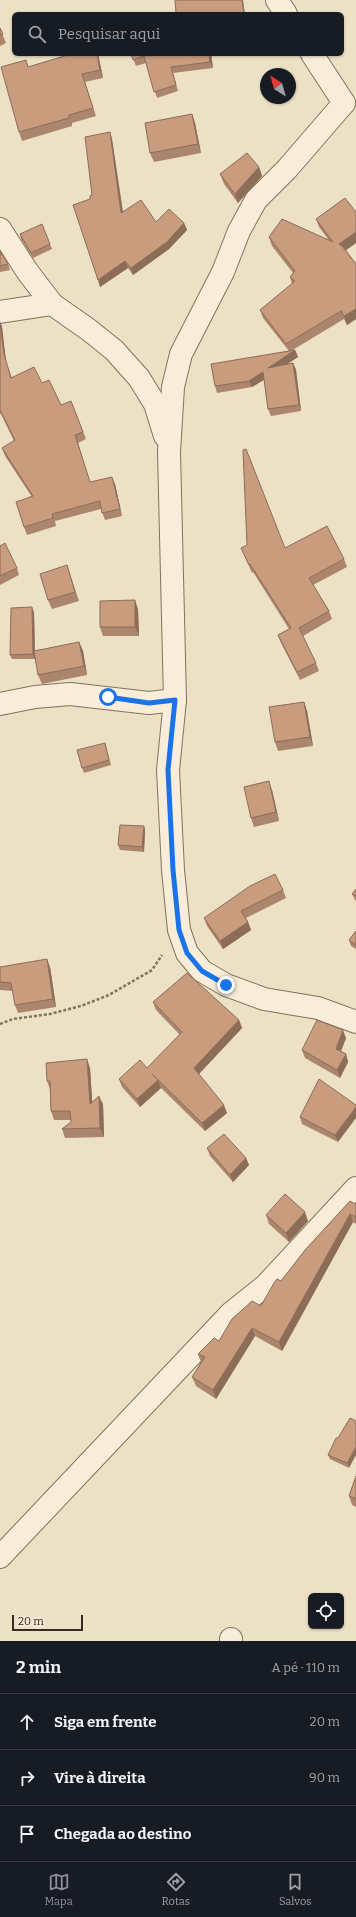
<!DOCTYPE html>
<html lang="pt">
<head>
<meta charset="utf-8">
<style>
	body { margin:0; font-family:Bitter,serif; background:#242831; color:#f1f3f6 }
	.controls { position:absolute; right:12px; bottom:12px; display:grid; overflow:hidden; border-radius:6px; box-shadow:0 1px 3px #0004 }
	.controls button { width:36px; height:36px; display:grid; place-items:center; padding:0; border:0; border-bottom:1px solid #363941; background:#171b24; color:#f1f3f6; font:20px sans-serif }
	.compass { position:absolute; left:260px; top:68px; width:36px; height:36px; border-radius:50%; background:#171b24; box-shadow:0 1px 3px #0004; rotate:323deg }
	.scale { position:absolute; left:12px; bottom:10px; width:71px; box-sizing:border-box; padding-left:4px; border:2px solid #372a1f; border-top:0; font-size:11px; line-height:14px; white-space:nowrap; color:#372a1f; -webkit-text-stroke:3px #f4ead4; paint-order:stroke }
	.stop { position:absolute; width:12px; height:12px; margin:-9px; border:3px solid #1a73e8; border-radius:50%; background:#fff }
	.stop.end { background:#1a73e8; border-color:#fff; box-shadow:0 1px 4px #0008 }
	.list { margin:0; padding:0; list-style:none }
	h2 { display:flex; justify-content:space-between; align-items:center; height:52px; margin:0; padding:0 16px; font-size:17px }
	h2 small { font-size:13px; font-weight:400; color:#9ea1a6 }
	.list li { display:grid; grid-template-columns:26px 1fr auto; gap:12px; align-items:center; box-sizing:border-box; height:56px; padding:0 16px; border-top:1px solid #363941 }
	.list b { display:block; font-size:15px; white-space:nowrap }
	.list em { font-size:13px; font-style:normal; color:#9ea1a6 }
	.icon { flex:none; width:22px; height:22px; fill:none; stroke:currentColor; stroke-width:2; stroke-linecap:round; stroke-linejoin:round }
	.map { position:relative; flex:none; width:356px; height:1641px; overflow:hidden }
	.search { position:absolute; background:#171b24; box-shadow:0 1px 3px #0004; left:12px; right:12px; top:12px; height:44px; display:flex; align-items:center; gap:10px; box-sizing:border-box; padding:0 14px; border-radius:6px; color:#9ea1a6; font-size:15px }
	.sheet { height:220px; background:#171b24 }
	nav { display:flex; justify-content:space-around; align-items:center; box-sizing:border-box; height:56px; border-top:1px solid #363941; background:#171b24; font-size:11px; color:#9ea1a6 }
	nav a { display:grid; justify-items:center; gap:2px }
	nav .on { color:#8c9099 }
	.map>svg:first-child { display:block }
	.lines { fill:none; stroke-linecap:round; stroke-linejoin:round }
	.minor-casing { stroke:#86725c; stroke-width:24 }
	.path { stroke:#86725c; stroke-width:2.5; stroke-dasharray:3 2; stroke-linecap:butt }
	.minor { stroke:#f7edd8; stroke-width:22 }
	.wall { fill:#ac866c }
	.shaded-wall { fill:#8c6d58 }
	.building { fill:#c89c7d; stroke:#8c6d58 }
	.route { stroke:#1a73e8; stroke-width:5 }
</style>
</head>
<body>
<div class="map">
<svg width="356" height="1641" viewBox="0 0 356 1641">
	<rect width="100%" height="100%" fill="#ece0c5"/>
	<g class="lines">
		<defs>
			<g id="minor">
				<polyline points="277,0 286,14"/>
				<polyline points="312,54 344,103"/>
				<polyline points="344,103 287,169 256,200 239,231 223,272 181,354 173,387 169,452 175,700 168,770 173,870 179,930 187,953 202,971 226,985 264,999 318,1008 356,1022"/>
				<polyline points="0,229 27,271 52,304 89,330 114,350 139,378 155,404 165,436"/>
				<polyline points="0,312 52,304"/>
				<polyline points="0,704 35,697 70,694 149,703 175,700"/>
				<polyline points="0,1557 231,1313 266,1285 356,1188"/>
				<polyline points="231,1641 231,1639"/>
			</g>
		</defs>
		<!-- minor casing -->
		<use href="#minor" class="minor-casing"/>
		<!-- path -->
		<polyline class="path" points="0,1024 13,1019 50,1014 81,1006 109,995 152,970 162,955"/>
		<!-- minor -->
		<use href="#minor" class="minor"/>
	</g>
	<!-- wall -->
	<g class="wall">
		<polygon points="0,28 6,43 0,46"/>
		<polygon points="71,54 98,54 103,78 85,82 96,116 72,123 72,126 22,141 19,132 28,67"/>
		<polygon points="131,54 211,54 213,68 173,73 178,91 157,98 146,63 136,66"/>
		<polygon points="192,114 195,123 201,153 154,162 150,153"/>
		<polygon points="110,132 112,139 123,212 156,222 184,223 187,230 169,249 133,275 128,268 100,287 90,199"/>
		<polygon points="259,167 262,176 238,203 224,184 220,174"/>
		<polygon points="316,219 356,243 346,250 356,264 356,319 347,325 344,319 291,351 295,350 298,357 287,364 293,363 296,370 301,411 271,416 268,409 264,380 252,387 217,393 215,386 289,351 263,318 260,310 292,284 290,277 293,273 272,246 269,237 328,239 319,227"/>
		<polygon points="20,234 50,244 52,249 33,258 21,239"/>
		<polygon points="0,251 8,264 10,270 0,272"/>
		<polygon points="0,321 2,327 6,362 12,378 42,383 61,405 71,401 86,439 78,443 90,482 115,484 122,516 105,520 101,509 55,521 56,526 27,535 24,527 32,497 5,456 2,448 14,441 1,414 0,414"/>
		<polygon points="0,546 17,568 19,575 0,585"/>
		<polygon points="241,548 285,548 344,559 347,567 313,585 329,611 332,619 303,636 316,663 319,671 300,680 281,643 278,635 289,629 253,572 252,573"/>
		<polygon points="67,565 79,601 52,609 48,600"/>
		<polygon points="138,609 139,636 103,636 100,627"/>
		<polygon points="34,612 35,651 79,642 83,651 87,675 42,684 38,675 35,656 35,659 12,659 10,655"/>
		<polygon points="304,702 307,711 313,746 278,751 275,742"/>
		<polygon points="105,743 111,765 84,773 82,768"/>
		<polygon points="272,790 279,821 254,827 251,818"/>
		<polygon points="144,826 145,831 144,852 120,850 118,845"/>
		<polygon points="356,889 356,901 355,900 352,894"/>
		<polygon points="283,890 286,898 246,918 248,922 251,930 223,949 207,926 204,918"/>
		<polygon points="356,931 356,949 351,946 349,940"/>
		<polygon points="0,967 50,967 56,1007 18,1013 15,1005 13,991 0,990"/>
		<polygon points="153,1002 239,1020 242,1028 199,1074 227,1113 205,1131 160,1087 161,1088 140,1107 122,1087 119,1079 147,1068 180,1035 156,1010"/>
		<polygon points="346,1038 341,1051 346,1054 348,1062 340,1078 305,1058 302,1050"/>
		<polygon points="90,1068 92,1102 103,1104 104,1137 65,1138 62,1129 71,1122 71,1120 54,1120 51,1111 50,1089 47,1081"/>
		<polygon points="319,1079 338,1142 302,1124 300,1117"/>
		<polygon points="207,1148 246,1158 249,1165 233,1182 210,1156"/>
		<polygon points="356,1202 356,1224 353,1222 282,1351 255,1336 216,1399 196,1386 192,1377 201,1362 198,1354 219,1341 261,1306 281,1281 355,1204"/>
		<polygon points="266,1215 308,1221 289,1242 269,1224"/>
		<polygon points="338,1438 349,1468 330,1459 328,1455"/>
		<polygon points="356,1476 356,1507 352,1505 349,1496"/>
	</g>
	<!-- shaded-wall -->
	<g class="shaded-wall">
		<polygon points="242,0 243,0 245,14 244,14"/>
		<polygon points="97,54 98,54 103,78 100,70"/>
		<polygon points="209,54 211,54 213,68 210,62"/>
		<polygon points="192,114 195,123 201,153 198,144"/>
		<polygon points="110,132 112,139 124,220 121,213"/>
		<polygon points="259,167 262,176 238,203 235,194"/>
		<polygon points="184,223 187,230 169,249 133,275 131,268"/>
		<polygon points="356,232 356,243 342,253 339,244"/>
		<polygon points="125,261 128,268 100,287 98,280"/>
		<polygon points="356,309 356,319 347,325 344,316"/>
		<polygon points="0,321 2,327 6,362 4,354"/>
		<polygon points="295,350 298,357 270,375 268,368"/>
		<polygon points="293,363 296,370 301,411 299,405"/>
		<polygon points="263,372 265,379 252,387 249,381"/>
		<polygon points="112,477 115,484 122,516 120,509"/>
		<polygon points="135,600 138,609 139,636 135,627"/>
		<polygon points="32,607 34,612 35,659 33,654"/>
		<polygon points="79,642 83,651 87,675 84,666"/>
		<polygon points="304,702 307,711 313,746 310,737"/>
		<polygon points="269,781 272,790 279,821 276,812"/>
		<polygon points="144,826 145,831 144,852 142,847"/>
		<polygon points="248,922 251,930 223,949 220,941"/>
		<polygon points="47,959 50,967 56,1007 53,999"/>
		<polygon points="239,1020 242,1028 197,1076 194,1068"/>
		<polygon points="343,1030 346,1038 339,1056 336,1049"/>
		<polygon points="346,1054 348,1062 340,1078 337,1070"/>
		<polygon points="87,1059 90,1068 93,1113 90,1104"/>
		<polygon points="158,1080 161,1088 140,1107 137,1099"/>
		<polygon points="99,1096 103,1104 104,1137 100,1128"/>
		<polygon points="224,1105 227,1113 205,1131 202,1123"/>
		<polygon points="356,1107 356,1118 338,1142 335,1135"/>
		<polygon points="246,1158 249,1165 233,1182 230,1175"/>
		<polygon points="305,1212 308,1221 289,1242 286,1233"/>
		<polygon points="350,1214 353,1222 282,1351 279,1342"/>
		<polygon points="252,1328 255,1336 216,1399 213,1390"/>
		<polygon points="356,1447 356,1455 349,1468 347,1463"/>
	</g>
	<!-- building -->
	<g class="building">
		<polygon points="175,0 242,0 244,14 190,14 176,13"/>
		<polygon points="0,28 3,34 0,35"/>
		<polygon points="71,54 97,54 100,70 82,74 93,108 69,115 69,118 19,132 1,67 26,60 28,67"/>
		<polygon points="131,54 209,54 210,62 171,67 176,85 154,92 144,56 133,60"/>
		<polygon points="192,114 198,144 150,153 145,123"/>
		<polygon points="110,132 121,213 141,200 156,222 169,209 184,223 167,242 131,268 125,261 98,280 73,205 90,199 90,196 92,195 85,137"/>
		<polygon points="247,153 259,167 235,194 220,174"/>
		<polygon points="345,198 356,212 356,232 339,244 342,246 356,264 356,309 344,316 341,311 286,344 260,310 295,281 290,277 295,271 269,237 282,219 333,242 316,219"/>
		<polygon points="42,224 50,244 31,253 20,234"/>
		<polygon points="0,251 8,264 0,266"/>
		<polygon points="0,324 4,354 11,378 34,367 42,383 49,380 61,405 71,401 83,432 75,435 90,482 112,477 120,509 102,513 100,501 52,514 53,518 24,527 16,502 33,496 2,448 15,440 0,410"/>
		<polygon points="295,350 268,368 293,363 299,405 268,409 263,372 249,381 215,386 211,364"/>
		<polygon points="246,449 285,548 327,526 344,559 309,578 329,611 299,628 316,663 297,672 278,635 291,628 250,564 249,565 241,548 247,545 243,450"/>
		<polygon points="5,543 17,568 0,576 0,546"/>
		<polygon points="67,565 75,592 48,600 40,574"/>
		<polygon points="135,600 135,627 100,627 100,601"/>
		<polygon points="32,607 33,654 10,655 11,608"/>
		<polygon points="79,642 84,666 38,675 34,651"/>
		<polygon points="304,702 310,737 275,742 269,707"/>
		<polygon points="105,743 109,760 82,768 77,750"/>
		<polygon points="269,781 276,812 251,818 244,787"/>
		<polygon points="120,825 144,826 142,847 118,845"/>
		<polygon points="275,874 283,890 241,911 248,922 220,941 204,918 250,886"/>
		<polygon points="356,889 356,896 352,894"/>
		<polygon points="356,931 356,945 349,940"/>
		<polygon points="47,959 53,999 15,1005 11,983 0,982 0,967"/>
		<polygon points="187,973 239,1020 194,1068 224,1105 202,1123 152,1074 158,1080 137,1099 119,1079 140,1060 147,1068 182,1032 153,1002"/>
		<polygon points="317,1020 343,1030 336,1049 346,1054 337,1070 302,1050"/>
		<polygon points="87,1059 90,1104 99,1096 100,1128 62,1129 71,1122 70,1111 51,1111 50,1081 47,1081 46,1063"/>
		<polygon points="319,1079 356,1105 356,1107 335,1135 300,1117"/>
		<polygon points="224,1134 246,1158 230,1175 207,1148"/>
		<polygon points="285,1194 305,1212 286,1233 266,1215"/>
		<polygon points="350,1201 355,1204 356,1202 356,1217 350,1214 279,1342 252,1328 213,1390 192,1377 205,1357 198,1354 214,1338 219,1341 232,1319 252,1301 261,1306 274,1283 277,1279 281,1281 305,1250"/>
		<polygon points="350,1418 356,1421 356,1447 347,1463 328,1455 336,1438 338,1438"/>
		<polygon points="356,1476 356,1499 349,1496"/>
	</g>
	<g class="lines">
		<!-- route -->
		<polyline class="route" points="108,697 149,703 175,700 168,770 173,870 179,930 187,953 202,971 226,985"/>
	</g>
</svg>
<div class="controls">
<button><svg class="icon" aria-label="locate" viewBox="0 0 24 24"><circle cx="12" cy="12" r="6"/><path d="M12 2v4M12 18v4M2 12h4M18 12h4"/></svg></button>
</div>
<svg class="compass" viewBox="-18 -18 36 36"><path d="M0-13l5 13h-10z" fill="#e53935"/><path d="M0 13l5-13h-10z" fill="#9ea1a6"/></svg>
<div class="scale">20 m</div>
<div class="stop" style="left:108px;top:697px"></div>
<div class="stop end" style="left:226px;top:985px"></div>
<div class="search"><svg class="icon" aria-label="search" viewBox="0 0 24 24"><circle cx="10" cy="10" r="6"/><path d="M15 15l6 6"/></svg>Pesquisar aqui</div>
</div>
<section class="sheet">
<h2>2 min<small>A pé · 110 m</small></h2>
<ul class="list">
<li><svg class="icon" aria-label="ahead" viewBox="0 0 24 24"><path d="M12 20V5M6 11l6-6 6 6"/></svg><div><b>Siga em frente</b></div><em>20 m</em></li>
<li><svg class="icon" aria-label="right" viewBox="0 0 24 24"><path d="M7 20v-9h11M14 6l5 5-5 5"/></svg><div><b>Vire à direita</b></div><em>90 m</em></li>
<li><svg class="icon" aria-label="arrive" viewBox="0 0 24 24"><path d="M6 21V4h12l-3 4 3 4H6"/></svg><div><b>Chegada ao destino</b></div></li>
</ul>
</section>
<nav>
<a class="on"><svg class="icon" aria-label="map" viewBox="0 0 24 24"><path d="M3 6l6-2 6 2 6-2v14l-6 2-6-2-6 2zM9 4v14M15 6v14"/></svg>Mapa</a>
<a><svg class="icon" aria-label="directions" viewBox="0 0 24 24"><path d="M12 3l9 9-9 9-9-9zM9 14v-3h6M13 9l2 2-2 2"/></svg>Rotas</a>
<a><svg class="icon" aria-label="saved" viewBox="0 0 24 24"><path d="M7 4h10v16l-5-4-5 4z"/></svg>Salvos</a>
</nav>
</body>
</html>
